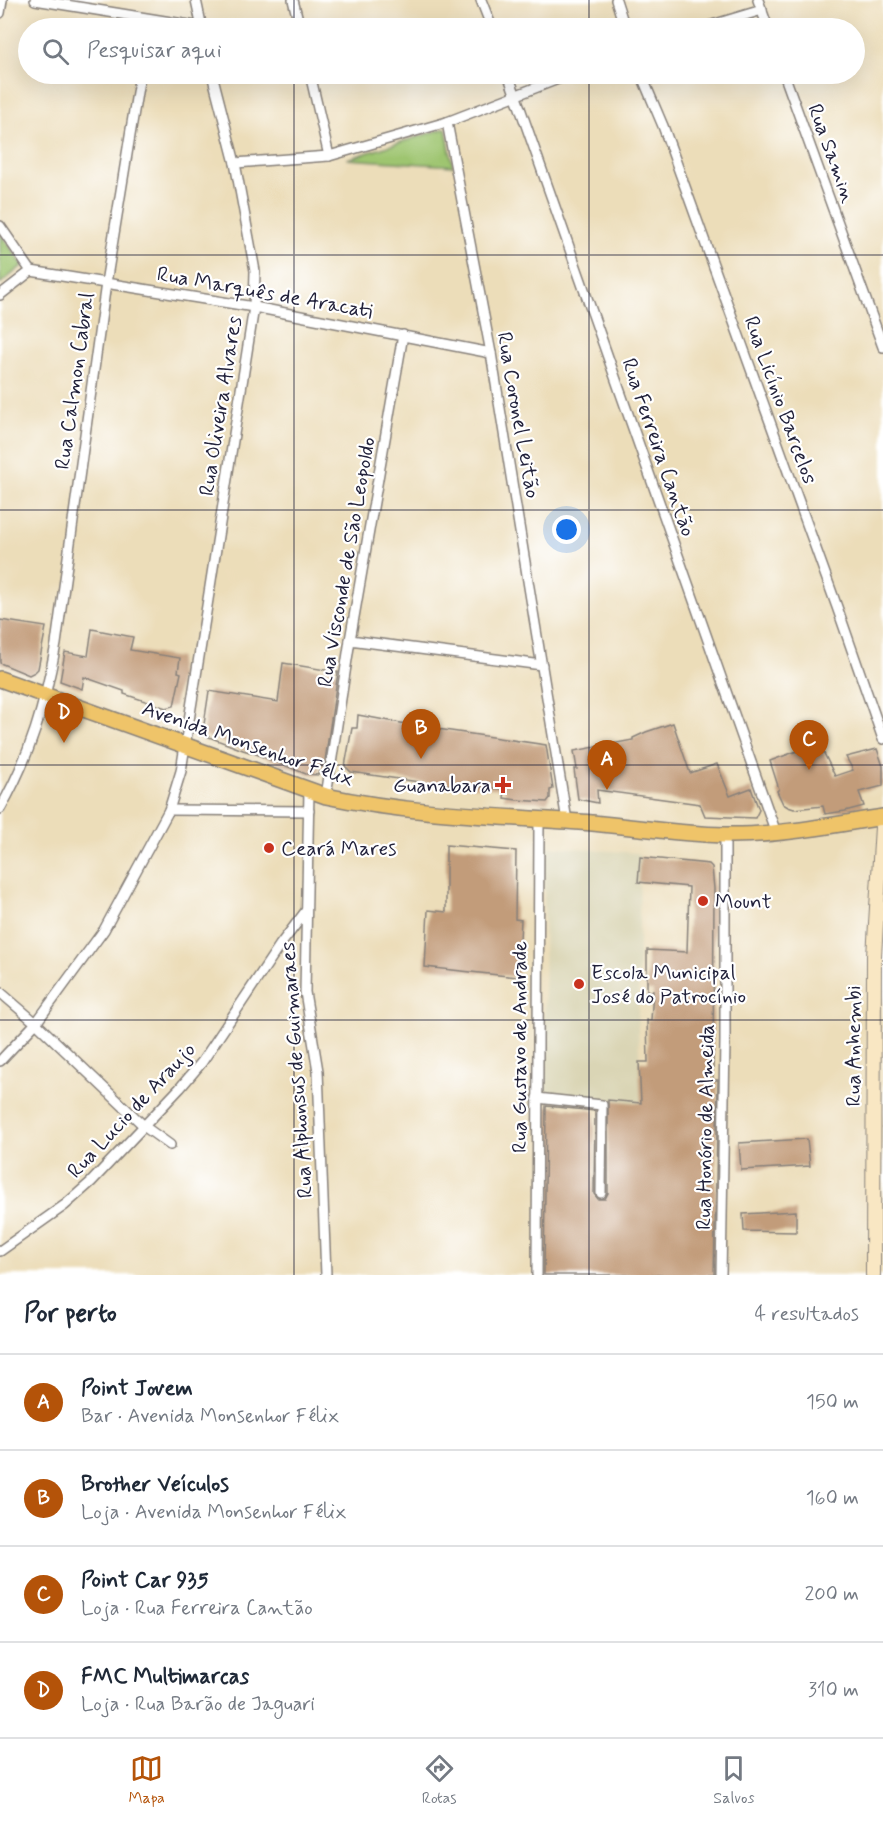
<!DOCTYPE html>
<html lang="pt">
<head>
<meta charset="utf-8">
<style>
	body { margin:0; font-family:Mynerve,sans-serif; background:#f2f2f3; color:#1f2937 }
	.you { position:absolute; left:567px; top:530px; width:21px; height:21px; margin:-15px; border:4px solid #fff; border-radius:50%; background:#1a73e8; box-shadow:0 0 0 9px #1a73e833 }
	.badge { display:grid; place-items:center; width:39px; height:39px; border-radius:50%; background:#b45309; color:#fff; font-size:20px; font-weight:700 }
	.pin { position:absolute; translate:-50% -50px; filter:drop-shadow(0 2px 3px #0008) }
	.pin::after { content:''; position:absolute; top:32px; width:21px; height:18px; background:inherit; clip-path:polygon(0 0,100% 0,50% 100%) }
	.list { margin:0; padding:0; list-style:none }
	h2 { display:flex; justify-content:space-between; align-items:center; height:78px; margin:0; padding:0 24px; font-size:26px }
	h2 small { font-size:20px; font-weight:400; color:#747a83 }
	.list li { display:grid; grid-template-columns:39px 1fr auto; gap:18px; align-items:center; box-sizing:border-box; height:96px; padding:0 24px; border-top:2px solid #e0e1e3 }
	.list b { display:block; font-size:22px; white-space:nowrap }
	.list p { margin:0; font-size:20px; white-space:nowrap; color:#747a83 }
	.list em { font-size:20px; font-style:normal; color:#747a83 }
	.icon { flex:none; width:33px; height:33px; fill:none; stroke:currentColor; stroke-width:2; stroke-linecap:round; stroke-linejoin:round }
	.map { position:relative; flex:none; width:883px; height:1275px; overflow:hidden }
	.search { position:absolute; background:#fff; box-shadow:0 6px 24px #0002; left:18px; right:18px; top:18px; height:66px; display:flex; align-items:center; gap:15px; box-sizing:border-box; padding:0 21px; border-radius:33px; color:#747a83; font-size:22px }
	.sheet { height:462px; background:#fff }
	nav { display:flex; justify-content:space-around; align-items:center; box-sizing:border-box; height:84px; border-top:2px solid #e0e1e3; background:#fff; font-size:16px; color:#747a83 }
	nav a { display:grid; justify-items:center; gap:3px }
	nav .on { color:#b45309 }
	.map>svg:first-child { display:block }
	.built { fill:#dad5b5 }
	.green { fill:#9ec570; stroke:#607456; stroke-width:1.5 }
	.building { fill:#c29c7a }
	.lines { fill:none; stroke-linecap:round; stroke-linejoin:round }
	.street-casing { stroke:#87807a; stroke-width:12 }
	.secondary-casing { stroke:#87807a; stroke-width:16 }
	.primary-casing { stroke:#87807a; stroke-width:18 }
	.street { stroke:#fff; stroke-width:9 }
	.secondary { stroke:#f9e7c3; stroke-width:14 }
	.primary { stroke:#efc469; stroke-width:15 }
	.grid { fill:none; stroke:#22223b; stroke-width:1.5; stroke-opacity:0.55 }
	.poi-dot { fill:#c8321e; stroke:#fff; stroke-width:2 }
	.labels { text-anchor:middle; stroke-width:4.5; stroke-linejoin:round; paint-order:stroke }
	.street-label { font-size:21px; fill:#22223b; stroke:#fff }
	.poi-label { font-size:21px; fill:#22223b; stroke:#fff; text-anchor:start }
</style>
</head>
<body>
<div class="map">
<svg width="883" height="1275" viewBox="0 0 883 1275">
	<rect width="100%" height="100%" fill="#fff"/>
	<filter id="ink" filterUnits="userSpaceOnUse"><feTurbulence type="fractalNoise" baseFrequency=".0167" numOctaves="2"/><feDisplacementMap in="SourceGraphic" scale="12" xChannelSelector="R" yChannelSelector="G"/><feConvolveMatrix kernelMatrix="1 2 1 2 8 2 1 2 1" color-interpolation-filters="sRGB"/></filter>
	<filter id="wash" filterUnits="userSpaceOnUse"><feTurbulence type="fractalNoise" baseFrequency=".008" numOctaves="4" result="noise"/><feDisplacementMap in="SourceGraphic" scale="24" xChannelSelector="R" yChannelSelector="G"/><feGaussianBlur stdDeviation="1.35" result="paint"/><feColorMatrix in="noise" values="0 0 0 0 0 0 0 0 0 0 0 0 0 0 0 0 0 1.4 0 .05"/><feComposite in="paint" operator="in"/></filter>
	<g filter="url(#wash)">
		<rect width="100%" height="100%" fill="#ecddb9"/>
		<!-- built -->
		<polygon class="built" points="544,846 637,853 640,857 638,1029 641,1103 545,1095"/>
		<!-- green -->
		<g class="green">
			<polygon points="446,128 453,166 347,159"/>
			<polygon points="0,233 23,265 0,284"/>
		</g>
		<g id="blocks">
			<!-- building -->
			<g class="building">
				<polygon points="0,620 46,627 38,669 35,672 29,675 0,663"/>
				<polygon points="92,629 133,637 130,650 180,658 178,672 181,673 174,706 166,708 124,694 124,691 84,677 82,689 60,681 65,652 88,656"/>
				<polygon points="283,663 338,672 324,767 320,766 318,775 306,774 256,754 243,750 206,736 203,731 209,691 278,702"/>
				<polygon points="358,715 417,726 546,745 553,789 550,790 550,798 547,802 517,800 504,798 505,789 426,783 351,772 345,766 352,728 357,728"/>
				<polygon points="673,723 690,773 717,764 730,796 751,788 759,810 755,818 705,816 700,804 597,790 598,803 578,799 574,769 577,769 574,751 633,740 633,738 646,732"/>
				<polygon points="819,743 835,776 853,770 846,757 877,749 883,766 883,786 859,792 864,806 845,811 825,814 823,806 794,809 788,807 783,804 777,791 779,789 770,761"/>
				<polygon points="446,845 516,851 515,919 521,920 518,977 425,967 428,910 446,912"/>
				<polygon points="640,857 709,864 712,867 714,889 713,1080 718,1080 714,1275 544,1275 546,1106 595,1111 594,1194 598,1199 605,1199 608,1193 608,1100 641,1103 639,1062 648,1062 647,1020 651,1020 653,991 647,991 647,950 687,952 689,887 638,882"/>
				<polygon points="807,1139 810,1166 741,1170 739,1143"/>
				<polygon points="796,1211 796,1232 744,1231 743,1214"/>
			</g>
		</g>
	</g>
	<g filter="url(#ink)">
		<use href="#blocks" fill-opacity="0" stroke="#87807a" stroke-width="1.5"/>
		<g class="lines">
			<defs>
				<g id="street">
					<polyline points="35,0 202,27"/>
					<polyline points="196,0 202,28"/>
					<polyline points="293,0 300,28"/>
					<polyline points="481,0 492,28"/>
					<polyline points="616,0 625,28"/>
					<polyline points="758,0 768,28"/>
					<polyline points="0,13 2,0"/>
					<polyline points="702,28 762,10"/>
					<polyline points="310,74 329,156"/>
					<polyline points="508,74 776,833"/>
					<polyline points="641,74 663,126 837,607 883,739"/>
					<polyline points="784,74 883,347"/>
					<polyline points="447,122 491,353 567,821"/>
					<polyline points="235,163 329,156 447,122 571,74"/>
					<polyline points="0,226 31,271"/>
					<polyline points="31,271 254,307 491,353"/>
					<polyline points="0,295 31,271"/>
					<polyline points="350,640 542,665"/>
					<polyline points="309,790 305,992 318,1071 326,1275"/>
					<polyline points="326,796 350,640 403,335"/>
					<path d="M0,809C31,755 45,704 56,644L106,283L140,74"/>
					<polyline points="169,810 309,811"/>
					<polyline points="0,992 36,1023 145,1127 170,1145"/>
					<polyline points="0,1061 36,1023 104,930 169,810 181,771 246,358 254,307 255,271 235,163 212,74"/>
					<polyline points="537,1098 602,1105 601,1193"/>
					<polyline points="0,1251 65,1205 91,1182 180,1088 202,1062 280,945 306,911"/>
					<polyline points="537,1275 539,819"/>
					<polyline points="721,1275 725,1041 725,835"/>
				</g>
				<polyline id="secondary" points="873,1275 874,956 882,827 880,817"/>
				<path id="primary" d="M0,679L326,796C405,813 486,816 566,821C619,824 672,834 725,835C778,836 831,825 883,817"/>
			</defs>
			<!-- street casing -->
			<use href="#street" class="street-casing"/>
			<!-- secondary casing -->
			<use href="#secondary" class="secondary-casing"/>
			<!-- primary casing -->
			<use href="#primary" class="primary-casing"/>
			<!-- street -->
			<use href="#street" class="street"/>
			<!-- secondary -->
			<use href="#secondary" class="secondary"/>
			<!-- primary -->
			<use href="#primary" class="primary"/>
		</g>
	</g>
	<!-- grid -->
	<path class="grid" d="M294,0V28M589,0V28M294,74V1275M589,74V1275M0,255H883M0,510H883M0,765H883M0,1020H883"/>
	<!-- markers -->
	<g class="poi-dot">
		<path d="M500 776h6v6h6v6h-6v6h-6v-6h-6v-6h6z"/>
		<circle cx="269" cy="848" r="6"/>
		<circle cx="703" cy="901" r="6"/>
		<circle cx="579" cy="984" r="6"/>
	</g>
	<g class="labels">
		<!-- street labels -->
		<g class="street-label">
			<text transform="translate(832 153) rotate(70)" y="7">Rua Samin</text>
			<text transform="translate(265 292) rotate(10)" y="7">Rua Marquês de Aracati</text>
			<text transform="translate(74 381) rotate(-82)" y="7">Rua Calmon Cabral</text>
			<text transform="translate(781 400) rotate(70)" y="7">Rua Licínio Barcelos</text>
			<text transform="translate(220 406) rotate(-81)" y="7">Rua Oliveira Alvares</text>
			<text transform="translate(519 415) rotate(80)" y="7">Rua Coronel Leitão</text>
			<text transform="translate(659 447) rotate(71)" y="7">Rua Ferreira Cantão</text>
			<text transform="translate(346 562) rotate(-80)" y="7">Rua Visconde de São Leopoldo</text>
			<text transform="translate(248 743) rotate(19)" y="7">Avenida Monsenhor Félix</text>
			<text transform="translate(853 1046) rotate(-90)" y="7">Rua Anhembi</text>
			<text transform="translate(519 1047) rotate(-90)" y="7">Rua Gustavo de Andrade</text>
			<text transform="translate(296 1070) rotate(-94)" y="7">Rua Alphonsus de Guimaraes</text>
			<text transform="translate(131 1110) rotate(-47)" y="7">Rua Lucio de Araujo</text>
			<text transform="translate(705 1127) rotate(-89)" y="7">Rua Honório de Almeida</text>
		</g>
		<!-- poi labels -->
		<g class="poi-label">
			<text x="491" y="792" text-anchor="end">Guanabara</text>
			<text x="281" y="855">Ceará Mares</text>
			<text x="715" y="908">Mount</text>
			<text x="591" y="979">Escola Municipal<tspan x="591" dy="24">José do Patrocínio</tspan></text>
		</g>
	</g>
</svg>
<div class="you"></div>
<div class="pin badge" style="left:607px;top:790px">A</div>
<div class="pin badge" style="left:421px;top:759px">B</div>
<div class="pin badge" style="left:809px;top:770px">C</div>
<div class="pin badge" style="left:64px;top:743px">D</div>
<div class="search"><svg class="icon" aria-label="search" viewBox="0 0 24 24"><circle cx="10" cy="10" r="6"/><path d="M15 15l6 6"/></svg>Pesquisar aqui</div>
</div>
<section class="sheet">
<h2>Por perto<small>4 resultados</small></h2>
<ul class="list">
<li><span class="badge">A</span><div><b>Point Jovem</b><p>Bar · Avenida Monsenhor Félix</p></div><em>150 m</em></li>
<li><span class="badge">B</span><div><b>Brother Veículos</b><p>Loja · Avenida Monsenhor Félix</p></div><em>160 m</em></li>
<li><span class="badge">C</span><div><b>Point Car 935</b><p>Loja · Rua Ferreira Cantão</p></div><em>200 m</em></li>
<li><span class="badge">D</span><div><b>FMC Multimarcas</b><p>Loja · Rua Barão de Jaguari</p></div><em>310 m</em></li>
</ul>
</section>
<nav>
<a class="on"><svg class="icon" aria-label="map" viewBox="0 0 24 24"><path d="M3 6l6-2 6 2 6-2v14l-6 2-6-2-6 2zM9 4v14M15 6v14"/></svg>Mapa</a>
<a><svg class="icon" aria-label="directions" viewBox="0 0 24 24"><path d="M12 3l9 9-9 9-9-9zM9 14v-3h6M13 9l2 2-2 2"/></svg>Rotas</a>
<a><svg class="icon" aria-label="saved" viewBox="0 0 24 24"><path d="M7 4h10v16l-5-4-5 4z"/></svg>Salvos</a>
</nav>
</body>
</html>
